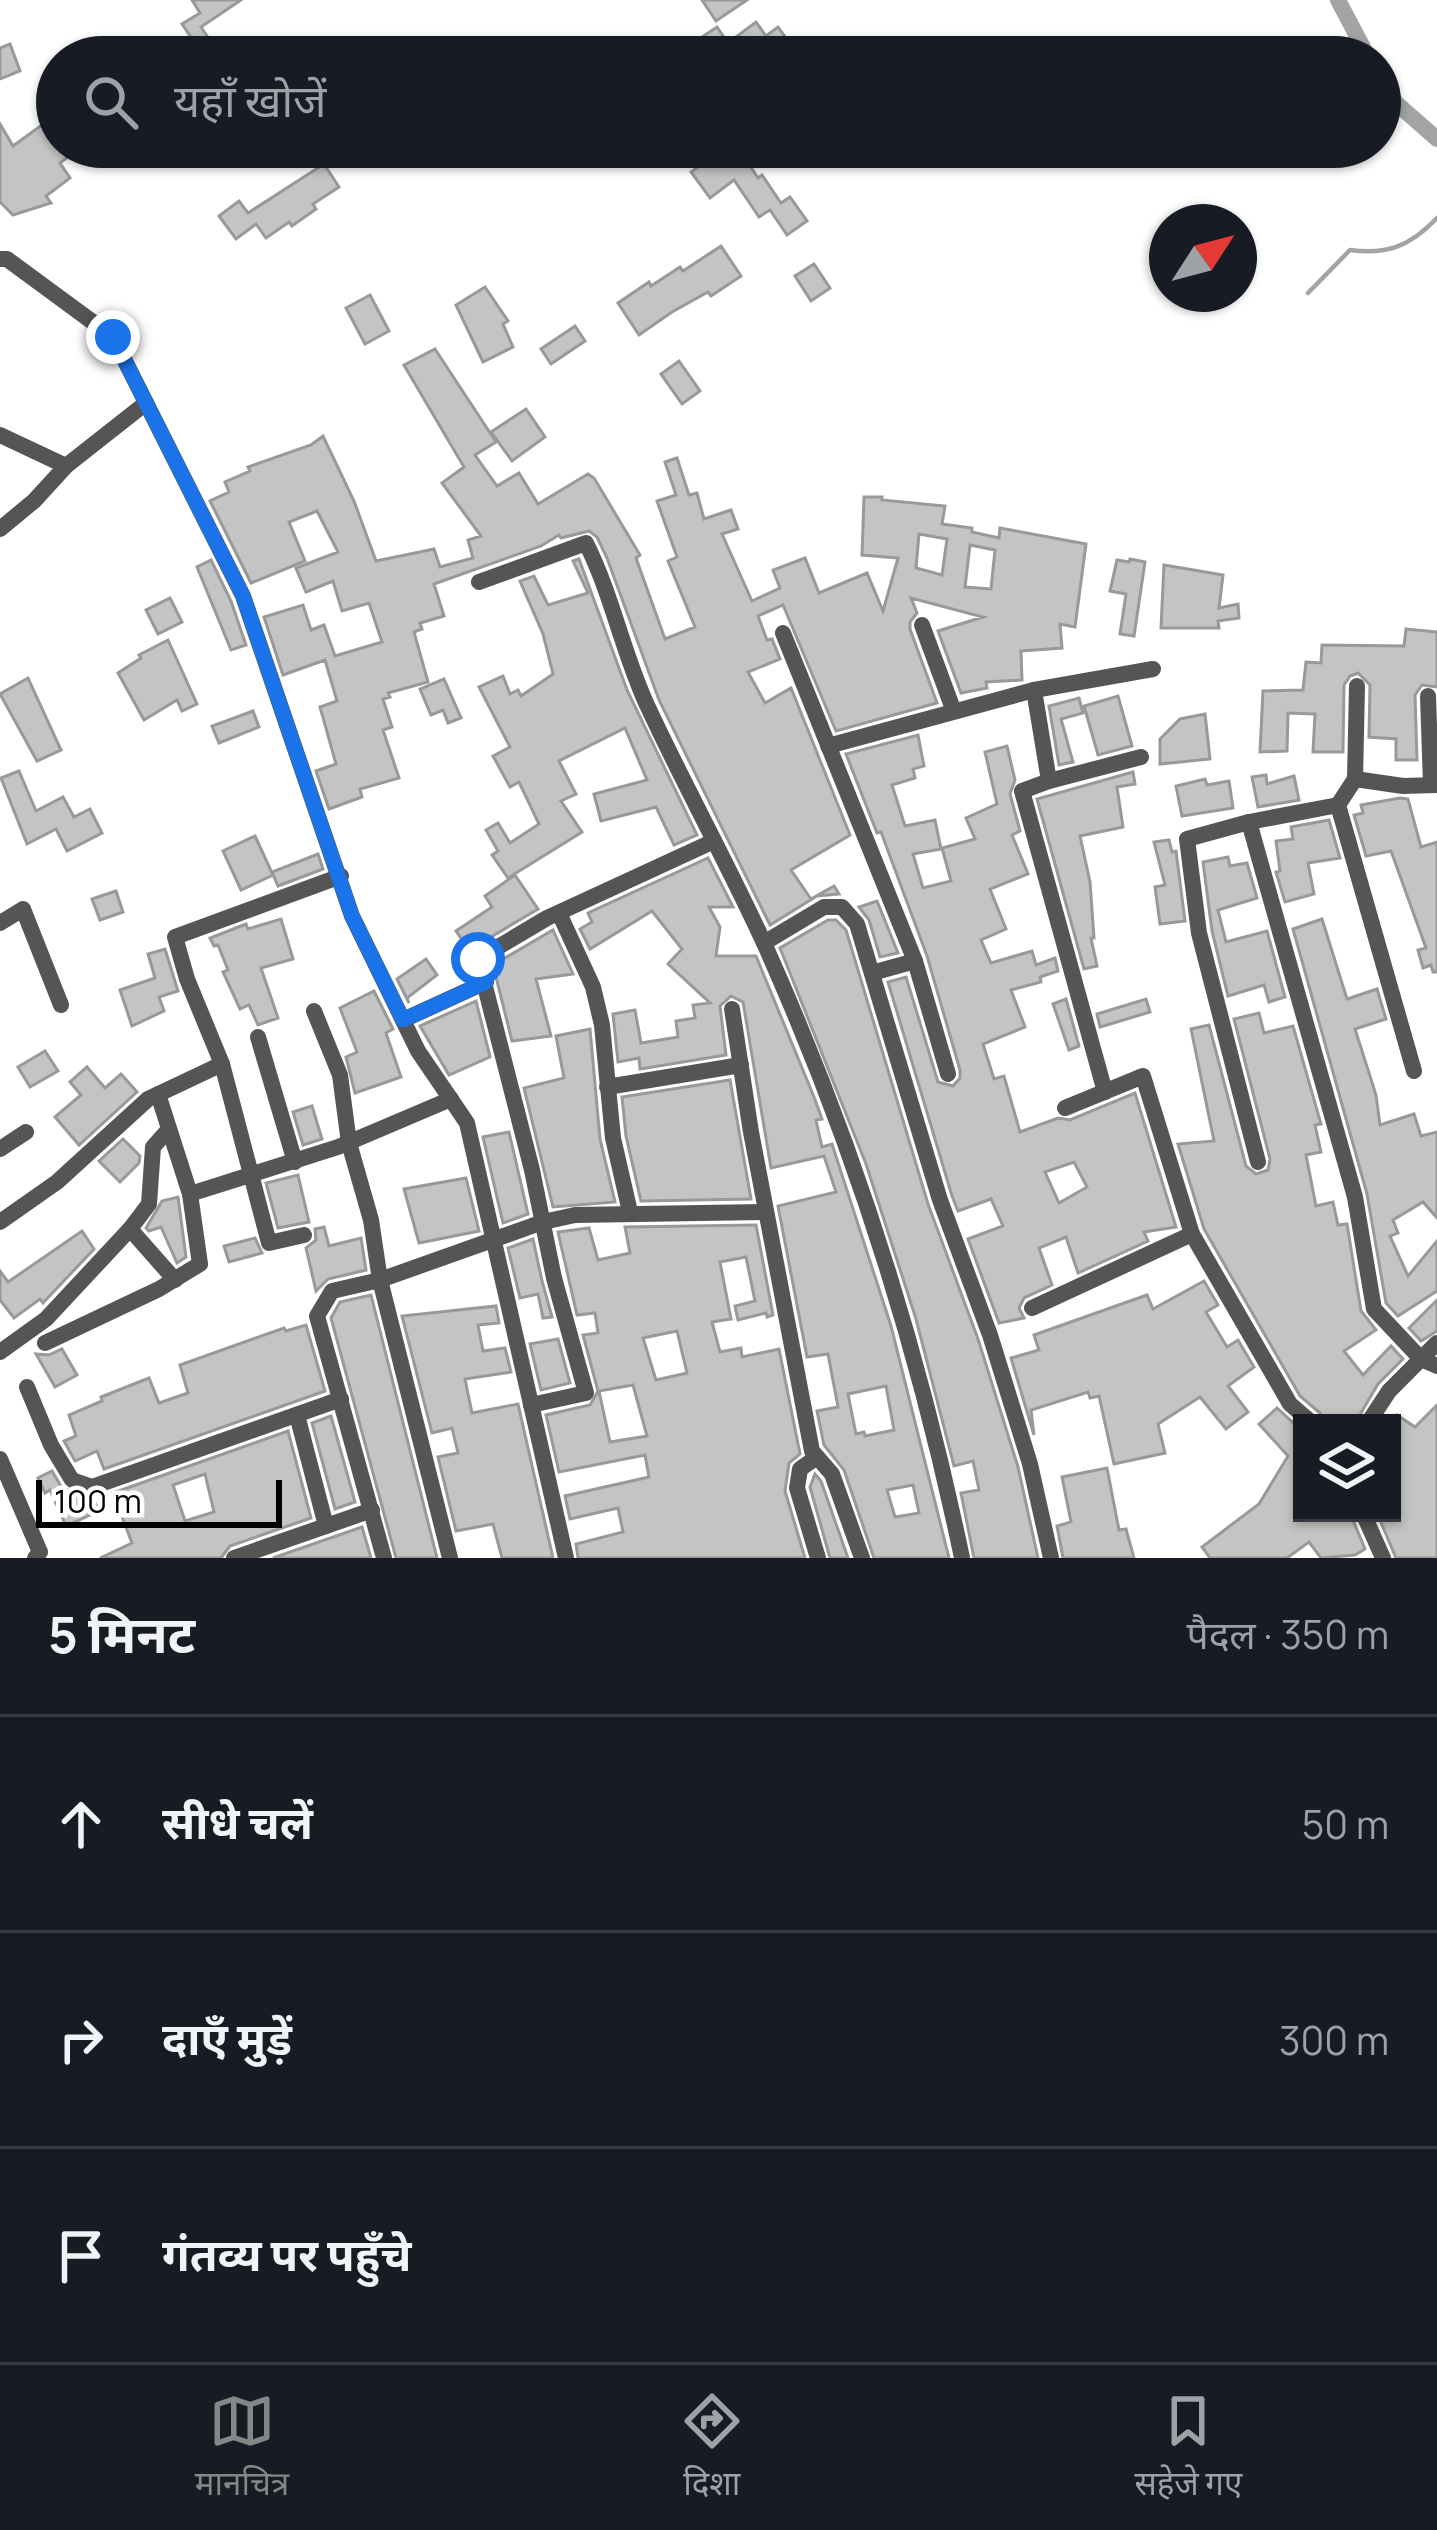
<!DOCTYPE html>
<html lang="hi">
<head>
<meta charset="utf-8">
<style>
	body { margin:0; font-family:Manrope,"Noto Sans Devanagari",sans-serif; background:#242831; color:#f1f3f6 }
	.controls { position:absolute; right:36px; bottom:36px; display:grid; overflow:hidden; border-radius:0px; box-shadow:0 3px 9px #0004 }
	.controls button { width:108px; height:108px; display:grid; place-items:center; padding:0; border:0; border-bottom:3px solid #363941; background:#171b24; color:#f1f3f6; font:60px sans-serif }
	.compass { position:absolute; left:1149px; top:204px; width:108px; height:108px; border-radius:50%; background:#171b24; box-shadow:0 3px 9px #0004; rotate:54deg }
	.scale { position:absolute; left:36px; bottom:30px; width:246px; box-sizing:border-box; padding-left:12px; border:6px solid #000; border-top:0; font-size:33px; line-height:42px; white-space:nowrap; color:#000; -webkit-text-stroke:9px #fff; paint-order:stroke }
	.stop { position:absolute; width:36px; height:36px; margin:-27px; border:9px solid #1a73e8; border-radius:50%; background:#fff }
	.stop.end { background:#1a73e8; border-color:#fff; box-shadow:0 3px 12px #0008 }
	.list { margin:0; padding:0; list-style:none }
	h2 { display:flex; justify-content:space-between; align-items:center; height:156px; margin:0; padding:0 48px; font-size:51px }
	h2 small { font-size:39px; font-weight:400; color:#9ea1a6 }
	.list li { display:grid; grid-template-columns:78px 1fr auto; gap:36px; align-items:center; box-sizing:border-box; height:216px; padding:0 48px; border-top:3px solid #363941 }
	.list b { display:block; font-size:45px; white-space:nowrap }
	.list em { font-size:39px; font-style:normal; color:#9ea1a6 }
	.icon { flex:none; width:66px; height:66px; fill:none; stroke:currentColor; stroke-width:2; stroke-linecap:round; stroke-linejoin:round }
	.map { position:relative; flex:none; width:1437px; height:1558px; overflow:hidden }
	.search { position:absolute; background:#171b24; box-shadow:0 3px 9px #0004; left:36px; right:36px; top:36px; height:132px; display:flex; align-items:center; gap:30px; box-sizing:border-box; padding:0 42px; border-radius:66px; color:#9ea1a6; font-size:45px }
	.sheet { height:804px; background:#171b24 }
	nav { display:flex; justify-content:space-around; align-items:center; box-sizing:border-box; height:168px; border-top:3px solid #363941; background:#171b24; font-size:33px; color:#9ea1a6 }
	nav a { display:grid; justify-items:center; gap:6px }
	nav .on { color:#858687 }
	.map>svg:first-child { display:block }
	.lines { fill:none; stroke-linecap:round; stroke-linejoin:round }
	.stream { stroke:#a3a3a3; stroke-width:4.5 }
	.canal { stroke:#a3a3a3; stroke-width:16 }
	.building { fill:#c4c4c4; stroke:#999; stroke-width:3; fill-rule:evenodd }
	.minor { stroke:#555; stroke-width:16 }
	.route { stroke:#1a73e8; stroke-width:15 }
</style>
</head>
<body>
<div class="map">
<svg width="1437" height="1558" viewBox="0 0 1437 1558">
	<rect width="100%" height="100%" fill="#fff"/>
	<g class="lines">
		<!-- stream -->
		<path class="stream" d="M1308,293L1350,250C1388,255 1410,246 1437,218"/>
		<!-- canal -->
		<g class="canal">
			<polyline points="1338,0 1368,57"/>
			<polyline points="1380,78 1396,103 1437,139"/>
		</g>
	</g>
	<!-- building -->
	<g class="building">
		<polygon points="192,0 241,0 201,27 213,45 201,52 182,24 200,13"/>
		<polygon points="702,0 747,0 716,21"/>
		<polygon points="756,22 766,36 778,27 800,57 690,57 684,49 717,27 728,43"/>
		<polygon points="10,44 20,71 0,79 0,48"/>
		<polygon points="50,119 57,129 57,147 81,147 60,163 70,178 46,196 51,203 13,215 0,202 0,124 13,146"/>
		<polygon points="726,147 738,147 758,178 762,175 781,203 790,197 807,221 787,235 770,210 759,217 734,180 710,198 691,172"/>
		<polygon points="324,164 339,187 313,204 316,209 292,226 289,222 266,238 256,224 236,239 219,216 239,201 248,213"/>
		<polygon points="721,246 741,276 711,296 708,292 672,312 639,335 618,303 649,282 651,286 680,267 683,271"/>
		<polygon points="814,264 830,288 811,301 795,276"/>
		<polygon points="485,287 508,321 503,324 513,347 483,362 456,305"/>
		<polygon points="370,295 389,331 365,344 346,308"/>
		<polygon points="575,326 585,341 551,364 541,349"/>
		<path d="M435,349L496,442L475,455L497,486L519,473L538,504L588,474L594,478L640,555L636,558L665,639L695,627L668,561L677,557L657,501L676,495L665,462L677,458L689,495L697,493L704,519L731,510L738,529L722,534L752,601L780,588L773,570L805,558L819,593L867,573L883,611L898,558L862,555L864,497H882V500L945,506L942,524L972,528V532L999,538L1000,528L1086,544L1075,627L1060,624L1062,648L1021,651L1022,680L986,682L987,688L961,693L938,631L983,617L911,598L917,613L910,622V629L937,703L836,731L783,605L758,616L767,640L772,639L780,659L748,672L765,703L791,688L850,835L791,870L811,899L834,886L839,894L817,896L770,925L659,700L607,558L597,537L589,531L561,538L559,535L541,546L434,584L444,616L420,623L422,629L414,632L428,682L388,693L390,697L383,699L392,727L383,730L399,778L360,789L362,797L329,809L316,771L336,764L320,707L337,701L325,660L283,675L264,617L303,605L311,630L324,625L335,656L382,642L369,603L342,611L333,581L306,592L296,568L338,552L317,511L289,522L305,561L251,583L210,501L229,492L225,482L250,471L248,467L311,445L323,436L354,501L376,561L434,549L440,567L473,558L468,540L481,536L442,483L464,467L404,365ZM919,534L947,539L942,575L916,568ZM970,545L995,550L991,589L965,587Z"/>
		<polygon points="679,361 700,391 682,404 661,374"/>
		<polygon points="526,409 545,437 512,461 491,432"/>
		<polygon points="579,559 627,690 697,835 674,845 656,807 601,821 594,794 647,780 625,728 559,761 576,794 561,801 582,832 508,878 492,855 498,851 486,830 498,823 510,843 539,824 519,782 510,787 493,756 510,747 479,687 503,676 510,694 518,690 521,696 553,674 543,634 520,581 534,576 548,605 588,593 573,561"/>
		<polygon points="1130,559 1145,562 1134,636 1120,634 1126,594 1110,591 1117,560 1129,562"/>
		<polygon points="211,560 231,601 246,645 231,650 197,567"/>
		<polygon points="1164,565 1223,575 1219,608 1238,604 1239,618 1218,621 1219,628 1161,628"/>
		<polygon points="170,598 182,622 158,634 146,610"/>
		<polygon points="1406,629 1437,632 1437,687 1422,685 1415,695 1417,760 1396,760 1396,739 1369,737 1370,685 1358,673 1350,676 1344,685 1343,752 1313,752 1315,714 1288,713 1287,751 1260,752 1263,691 1303,690 1306,662 1321,663 1322,645 1404,646"/>
		<polygon points="168,640 197,704 182,711 177,700 144,720 118,673 141,658 139,655"/>
		<polygon points="28,678 61,750 37,761 0,694"/>
		<polygon points="444,679 461,718 448,723 443,710 431,715 420,689"/>
		<polygon points="1118,696 1132,746 1098,755 1084,706"/>
		<polygon points="1079,698 1083,713 1061,719 1073,762 1059,765 1049,706"/>
		<polygon points="253,711 259,727 219,743 212,726"/>
		<polygon points="1205,714 1210,759 1160,764 1160,739 1180,719"/>
		<path d="M918,735L924,766L913,769L915,778L892,785L905,826L935,820L941,849L913,854L923,888L951,881L942,848L975,839L966,818L997,804L985,752L1007,746L1015,780L1010,794L1020,831L1012,835L1028,874L990,889L1006,929L981,940L991,963L1032,951L1036,965L1055,958L1058,971L1040,977L1041,982L1011,990L1025,1027L983,1044L994,1079L1004,1076L1020,1132L1058,1118L1070,1120L1135,1093L1176,1227L1144,1232L1148,1241L1078,1273L1066,1237L1039,1248L1052,1285L1024,1298L1019,1308L1024,1318L999,1323L968,1239L1003,1226L991,1199L958,1211L952,1196L888,982L906,977L938,1082L953,1086L960,1078V1070L927,956L881,832L877,833L846,754ZM1074,1162L1087,1187L1059,1203L1045,1172Z"/>
		<polygon points="19,771 36,811 63,797 74,817 90,809 102,833 67,851 56,829 27,844 1,778"/>
		<polygon points="1133,772 1135,784 1117,787 1123,827 1080,836 1090,882 1094,938 1091,938 1097,966 1084,969 1037,799"/>
		<polygon points="1266,775 1267,784 1294,776 1299,800 1258,807 1252,777"/>
		<polygon points="1205,779 1207,785 1229,781 1233,808 1182,816 1176,786"/>
		<polygon points="1400,798 1408,799 1421,847 1437,842 1437,972 1433,972 1431,965 1423,968 1418,950 1426,948 1391,851 1366,856 1354,815 1363,813 1361,805"/>
		<polygon points="1329,820 1340,858 1308,863 1314,894 1285,902 1276,872 1280,871 1276,841 1293,839 1291,827"/>
		<polygon points="255,836 273,875 241,890 223,851"/>
		<polygon points="1169,840 1172,852 1176,851 1185,921 1160,924 1155,887 1165,885 1154,842"/>
		<polygon points="318,854 323,869 278,886 272,872"/>
		<polygon points="1228,857 1230,866 1247,863 1257,898 1218,910 1226,942 1267,931 1285,997 1269,1002 1264,985 1228,996 1212,931 1203,862"/>
		<path d="M708,858L733,907H709L720,927L716,956H756L814,1097L822,1119L816,1120L822,1147L832,1144L891,1326L949,1558H874L844,1470L824,1445L817,1411L838,1407L828,1354L807,1357L778,1206L836,1192L824,1156L771,1168L743,1002L731,996L720,1006L726,1055L640,1069L639,1058L618,1062L613,1014L635,1010L641,1043L678,1037L676,1021L695,1018L693,1005L710,1003L668,964L682,949L652,911L590,949L580,929L592,922L588,913ZM886,1386L894,1430L865,1436L864,1432L856,1434L848,1394ZM913,1485L919,1513L895,1517L887,1490Z"/>
		<polygon points="515,875 538,909 469,950 456,931 492,907 485,896"/>
		<polygon points="116,891 123,912 100,920 92,899"/>
		<polygon points="877,901 898,953 880,957 869,920 859,907"/>
		<polygon points="281,919 293,959 261,968 278,1018 258,1025 249,1005 240,1009 223,972 228,970 218,945 214,946 210,938 246,924 248,929"/>
		<polygon points="1322,919 1347,999 1377,989 1386,1019 1355,1029 1376,1095 1380,1125 1414,1114 1421,1136 1437,1132 1437,1218 1423,1202 1393,1220 1398,1233 1390,1236 1408,1276 1437,1241 1437,1291 1398,1316 1386,1303 1367,1194 1293,929"/>
		<polygon points="828,920 836,920 846,930 928,1204 978,1339 1018,1467 1038,1558 974,1558 961,1493 979,1490 973,1461 954,1466 916,1319 866,1164 780,948"/>
		<polygon points="553,930 573,974 536,979 551,1036 512,1041 493,965"/>
		<polygon points="165,949 178,991 159,997 164,1011 132,1026 120,990 155,978 148,954"/>
		<polygon points="426,959 437,975 407,998 409,1003 397,979"/>
		<polygon points="374,991 393,1029 386,1033 401,1077 355,1093 346,1057 357,1052 340,1008"/>
		<polygon points="1066,999 1079,1046 1069,1050 1053,1004"/>
		<polygon points="1146,999 1150,1012 1100,1027 1097,1014"/>
		<polygon points="476,1001 490,1057 449,1075 420,1026"/>
		<polygon points="1259,1013 1264,1033 1293,1026 1321,1124 1315,1125 1321,1152 1306,1155 1316,1206 1333,1202 1338,1225 1347,1224 1361,1311 1376,1330 1344,1351 1363,1375 1391,1346 1403,1359 1378,1384 1355,1423 1324,1423 1320,1413 1300,1396 1204,1229 1178,1144 1214,1141 1191,1029 1209,1025 1246,1166 1256,1174 1268,1170 1270,1159 1234,1019"/>
		<polygon points="590,1029 600,1139 615,1202 553,1207 524,1088 564,1078 556,1036"/>
		<polygon points="45,1051 58,1071 30,1087 18,1067"/>
		<polygon points="87,1067 105,1088 121,1074 137,1092 79,1145 55,1117 81,1095 70,1082"/>
		<polygon points="730,1080 751,1199 641,1201 626,1136 622,1097"/>
		<polygon points="312,1106 322,1139 303,1145 293,1112"/>
		<polygon points="509,1132 528,1214 503,1223 483,1137"/>
		<polygon points="123,1139 140,1156 139,1163 120,1182 99,1161"/>
		<polygon points="298,1175 309,1222 278,1228 266,1183"/>
		<polygon points="466,1178 479,1231 419,1243 404,1189"/>
		<polygon points="178,1197 186,1257 177,1263 161,1227 149,1231 146,1228 162,1201"/>
		<path d="M756,1225L773,1315L767,1317L766,1313L738,1320L735,1306L755,1301L746,1257L720,1262L731,1319L712,1322L720,1352L741,1348L742,1357L779,1349L800,1454L789,1463L785,1491L805,1558H578L576,1544L623,1532L618,1508L570,1519L565,1496L649,1477L645,1455L559,1472L546,1415L590,1405L598,1391L583,1335L598,1333L595,1313L577,1315L558,1232L589,1228L598,1260L630,1253L625,1227ZM677,1331L687,1373L656,1380L643,1338ZM633,1385L647,1436L610,1442L599,1391Z"/>
		<polygon points="324,1227 329,1246 361,1238 366,1270 328,1279 316,1291 306,1248 316,1240 315,1229"/>
		<polygon points="82,1231 94,1249 43,1303 40,1299 14,1318 0,1300 0,1271 8,1282"/>
		<polygon points="255,1238 262,1253 229,1262 224,1246"/>
		<polygon points="533,1239 542,1281 552,1317 543,1318 538,1294 520,1298 508,1248"/>
		<polygon points="1204,1281 1218,1305 1206,1312 1227,1347 1238,1340 1254,1367 1228,1386 1248,1412 1226,1429 1200,1397 1158,1424 1165,1453 1114,1464 1099,1396 1090,1398 1088,1392 1031,1410 1034,1435 1011,1358 1039,1350 1034,1335 1147,1295 1153,1309"/>
		<polygon points="371,1295 437,1558 396,1558 331,1318 340,1302"/>
		<polygon points="1437,1300 1437,1331 1421,1341 1409,1328"/>
		<polygon points="496,1306 499,1323 478,1325 483,1351 505,1348 511,1372 465,1379 472,1413 518,1404 553,1558 502,1558 493,1524 456,1531 438,1457 458,1453 452,1428 432,1433 402,1316"/>
		<polygon points="306,1325 325,1391 104,1469 97,1451 75,1461 64,1441 76,1436 69,1415 102,1401 101,1397 149,1378 159,1403 188,1393 180,1365 284,1328 286,1331"/>
		<polygon points="558,1339 570,1383 541,1390 530,1344"/>
		<polygon points="62,1349 77,1375 55,1387 36,1354 49,1355"/>
		<polygon points="1437,1405 1437,1558 1396,1558 1377,1513 1392,1513 1392,1423 1397,1415 1415,1427"/>
		<polygon points="1277,1408 1302,1431 1302,1513 1350,1513 1365,1549 1355,1555 1321,1558 1309,1542 1287,1558 1210,1558 1202,1547 1259,1504 1288,1456 1259,1424"/>
		<polygon points="331,1416 355,1502 335,1509 312,1423"/>
		<path d="M288,1431L311,1518L230,1546L221,1558H100L132,1543L113,1493ZM205,1474L214,1512L185,1521L173,1485Z"/>
		<polygon points="1107,1468 1119,1530 1126,1529 1134,1558 1063,1558 1057,1526 1071,1522 1062,1477"/>
		<polygon points="52,1471 62,1488 93,1499 99,1511 66,1526 50,1490 45,1493 38,1478"/>
		<polygon points="815,1474 821,1481 848,1558 830,1558 810,1487"/>
		<polygon points="362,1527 371,1558 273,1558"/>
	</g>
	<g class="lines">
		<!-- minor -->
		<g class="minor">
			<polyline points="0,259 7,259 113,337 243,596 352,916 418,1051 467,1123 566,1558"/>
			<polyline points="0,435 66,466"/>
			<polyline points="0,529 34,501 66,466 146,403"/>
			<path d="M479,582L586,543C612,595 623,653 647,705C684,785 727,862 764,943C853,1141 918,1346 962,1558"/>
			<polyline points="922,625 953,709"/>
			<polyline points="783,633 915,961 872,973"/>
			<polyline points="1034,690 1049,781 1022,791 1105,1092"/>
			<polyline points="1428,696 1431,785"/>
			<polyline points="828,746 1034,690 1153,669"/>
			<polyline points="1355,779 1403,786 1437,785"/>
			<polyline points="1049,781 1141,757"/>
			<polyline points="1338,805 1414,1071"/>
			<polyline points="1249,822 1355,1197 1374,1309 1421,1359 1437,1366"/>
			<polyline points="559,913 593,987 602,1025 613,1138 630,1212"/>
			<polyline points="0,923 23,909 61,1005"/>
			<polyline points="764,943 824,907 842,907 857,924 940,1200 990,1335 1030,1464 1051,1558"/>
			<polyline points="915,961 948,1074"/>
			<polyline points="732,1009 751,1132 812,1451 832,1474 862,1558"/>
			<polyline points="314,1011 340,1075 349,1143 371,1220 380,1280 450,1558"/>
			<polyline points="403,1020 486,982"/>
			<polyline points="258,1037 295,1162"/>
			<polyline points="607,1087 741,1065"/>
			<polyline points="1065,1108 1143,1076 1192,1234 1290,1404 1312,1423"/>
			<polyline points="0,1149 26,1132"/>
			<polyline points="1258,1162 1199,933 1187,839 1249,822 1338,805 1355,779 1357,686"/>
			<polyline points="190,1194 338,1147 451,1099"/>
			<polyline points="0,1222 57,1182 148,1099 222,1064"/>
			<polyline points="130,1229 149,1204 153,1147 169,1129"/>
			<polyline points="304,1235 269,1243 222,1064 187,979 175,937 341,876"/>
			<polyline points="1032,1308 1192,1234"/>
			<polyline points="45,1343 159,1289 200,1264 190,1194 158,1094"/>
			<polyline points="0,1352 46,1319 130,1229 175,1280"/>
			<polyline points="27,1387 51,1445 72,1480 92,1487 341,1399"/>
			<polyline points="531,1405 586,1393 554,1278 532,1170 478,959 547,918 714,841"/>
			<polyline points="297,1415 326,1526"/>
			<polyline points="1368,1423 1389,1391 1437,1343"/>
			<polyline points="817,1457 800,1469 797,1488 818,1558"/>
			<polyline points="0,1459 40,1552 35,1558"/>
			<polyline points="1363,1513 1383,1558"/>
			<polyline points="234,1558 372,1510"/>
			<polyline points="384,1558 317,1316 332,1291 380,1280 543,1222 575,1215 766,1212"/>
		</g>
	</g>
	<g class="lines">
		<!-- route -->
		<polyline class="route" points="113,337 243,596 352,916 403,1020 486,982 478,959"/>
	</g>
</svg>
<div class="controls">
<button><svg class="icon" aria-label="layers" viewBox="0 0 24 24"><path d="M12 4l9 5-9 5-9-5zM3 14l9 5 9-5"/></svg></button>
</div>
<svg class="compass" viewBox="-18 -18 36 36"><path d="M0-13l5 13h-10z" fill="#e53935"/><path d="M0 13l5-13h-10z" fill="#9ea1a6"/></svg>
<div class="scale">100 m</div>
<div class="stop" style="left:478px;top:959px"></div>
<div class="stop end" style="left:113px;top:337px"></div>
<div class="search"><svg class="icon" aria-label="search" viewBox="0 0 24 24"><circle cx="10" cy="10" r="6"/><path d="M15 15l6 6"/></svg>यहाँ खोजें</div>
</div>
<section class="sheet">
<h2>5 मिनट<small>पैदल · 350 m</small></h2>
<ul class="list">
<li><svg class="icon" aria-label="ahead" viewBox="0 0 24 24"><path d="M12 20V5M6 11l6-6 6 6"/></svg><div><b>सीधे चलें</b></div><em>50 m</em></li>
<li><svg class="icon" aria-label="right" viewBox="0 0 24 24"><path d="M7 20v-9h11M14 6l5 5-5 5"/></svg><div><b>दाएँ मुड़ें</b></div><em>300 m</em></li>
<li><svg class="icon" aria-label="arrive" viewBox="0 0 24 24"><path d="M6 21V4h12l-3 4 3 4H6"/></svg><div><b>गंतव्य पर पहुँचे</b></div></li>
</ul>
</section>
<nav>
<a class="on"><svg class="icon" aria-label="map" viewBox="0 0 24 24"><path d="M3 6l6-2 6 2 6-2v14l-6 2-6-2-6 2zM9 4v14M15 6v14"/></svg>मानचित्र</a>
<a><svg class="icon" aria-label="directions" viewBox="0 0 24 24"><path d="M12 3l9 9-9 9-9-9zM9 14v-3h6M13 9l2 2-2 2"/></svg>दिशा</a>
<a><svg class="icon" aria-label="saved" viewBox="0 0 24 24"><path d="M7 4h10v16l-5-4-5 4z"/></svg>सहेजे गए</a>
</nav>
</body>
</html>
